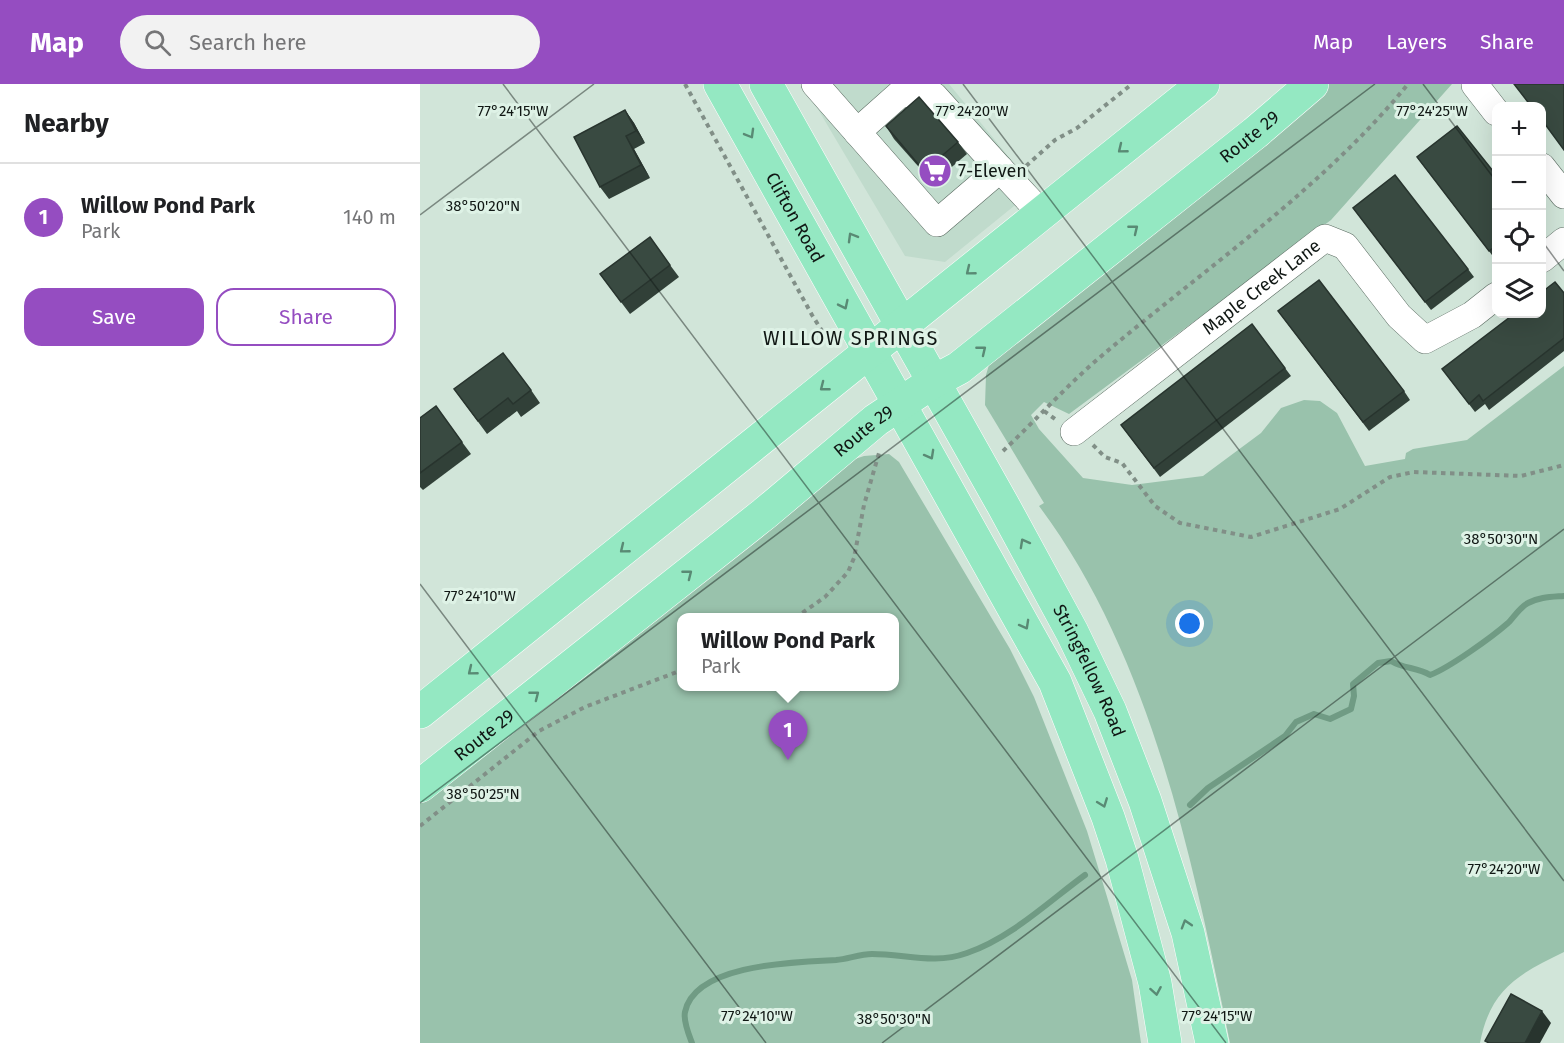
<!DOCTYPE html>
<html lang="en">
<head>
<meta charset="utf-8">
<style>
	body { margin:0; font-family:"Fira Sans",sans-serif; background:#f2f2f2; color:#202124 }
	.controls { position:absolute; right:18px; top:18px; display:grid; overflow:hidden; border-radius:12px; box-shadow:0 6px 24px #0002 }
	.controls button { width:54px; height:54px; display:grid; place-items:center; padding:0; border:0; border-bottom:2px solid #e0e0e0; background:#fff; color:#202124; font:30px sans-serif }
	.you { position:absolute; left:770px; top:540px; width:21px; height:21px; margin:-15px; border:4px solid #fff; border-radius:50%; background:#1a73e8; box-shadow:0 0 0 9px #1a73e833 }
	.badge { display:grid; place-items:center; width:39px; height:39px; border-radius:50%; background:#954dc1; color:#fff; font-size:20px; font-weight:700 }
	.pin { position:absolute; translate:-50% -50px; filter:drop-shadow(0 2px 3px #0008) }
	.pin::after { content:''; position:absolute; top:32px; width:21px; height:18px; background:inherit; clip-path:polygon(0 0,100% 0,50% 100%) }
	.popup { position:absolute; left:257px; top:529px; width:222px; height:78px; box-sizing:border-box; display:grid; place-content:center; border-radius:12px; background:#fff; filter:drop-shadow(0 2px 4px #0005); font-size:20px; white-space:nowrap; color:#757577 }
	.popup b { font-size:22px; color:#202124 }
	.popup::after { content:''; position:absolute; left:50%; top:100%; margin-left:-12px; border:12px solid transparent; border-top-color:#fff }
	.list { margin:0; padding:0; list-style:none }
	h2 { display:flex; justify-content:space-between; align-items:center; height:78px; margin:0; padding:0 24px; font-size:26px }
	h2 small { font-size:20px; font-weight:400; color:#757577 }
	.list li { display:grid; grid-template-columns:39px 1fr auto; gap:18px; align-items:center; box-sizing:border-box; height:108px; padding:0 24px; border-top:2px solid #e0e0e0 }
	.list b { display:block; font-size:22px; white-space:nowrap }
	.list p { margin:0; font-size:20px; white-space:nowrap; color:#757577 }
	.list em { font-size:20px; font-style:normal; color:#757577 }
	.actions { display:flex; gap:12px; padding:18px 24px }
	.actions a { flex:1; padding:14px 0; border:2px solid #954dc1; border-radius:18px; text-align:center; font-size:21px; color:#954dc1 }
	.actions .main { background:#954dc1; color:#fff }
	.icon { flex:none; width:33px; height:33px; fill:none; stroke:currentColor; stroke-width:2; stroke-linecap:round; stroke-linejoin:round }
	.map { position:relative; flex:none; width:1144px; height:959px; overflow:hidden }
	header { display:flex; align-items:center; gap:36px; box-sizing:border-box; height:84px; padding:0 30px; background:#954dc1; color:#fff }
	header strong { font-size:28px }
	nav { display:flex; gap:33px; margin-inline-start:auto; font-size:21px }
	.search { width:420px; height:54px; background:#f2f2f2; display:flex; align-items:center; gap:15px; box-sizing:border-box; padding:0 21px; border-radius:33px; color:#757577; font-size:22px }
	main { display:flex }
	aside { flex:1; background:#fff }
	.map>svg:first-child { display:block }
	.built { fill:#c0dbcc }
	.green { fill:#99c2ac; fill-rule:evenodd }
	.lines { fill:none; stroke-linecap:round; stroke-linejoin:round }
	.stream { stroke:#709b84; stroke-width:6 }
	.minor-casing { stroke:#5a6b61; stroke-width:28 }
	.major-casing { stroke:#fff; stroke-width:34 }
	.path { stroke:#818f87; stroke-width:4; stroke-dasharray:4.5 4.5; stroke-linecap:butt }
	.minor { stroke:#fff; stroke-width:27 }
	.major { stroke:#94e8c2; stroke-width:33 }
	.wall { fill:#314038 }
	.shaded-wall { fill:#28342e }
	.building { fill:#394a41; stroke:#28342e; stroke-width:1.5 }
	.oneway { stroke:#598a74 }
	.ticks { fill:none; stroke:#101714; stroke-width:1.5; stroke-opacity:0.45 }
	.labels { text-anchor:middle; stroke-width:6; stroke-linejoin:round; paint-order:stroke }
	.street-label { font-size:18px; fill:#101714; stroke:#def2e6 }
	.poi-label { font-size:18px; fill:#101714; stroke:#def2e6; text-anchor:start }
	.neighbourhood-label { font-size:20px; letter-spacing:1.5px; fill:#101714; stroke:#def2e6 }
	.ticks-label { font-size:15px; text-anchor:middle; fill:#101714; stroke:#def2e6; stroke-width:6; stroke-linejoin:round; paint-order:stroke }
</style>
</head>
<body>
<header>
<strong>Map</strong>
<div class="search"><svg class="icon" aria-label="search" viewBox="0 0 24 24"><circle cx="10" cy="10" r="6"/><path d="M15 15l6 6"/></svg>Search here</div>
<nav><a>Map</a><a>Layers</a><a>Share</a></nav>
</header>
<main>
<aside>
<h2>Nearby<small></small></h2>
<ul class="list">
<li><span class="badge">1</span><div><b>Willow Pond Park</b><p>Park</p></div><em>140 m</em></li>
</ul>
<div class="actions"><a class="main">Save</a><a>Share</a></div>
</aside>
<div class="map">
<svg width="1144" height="959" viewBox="0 0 1144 959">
	<rect width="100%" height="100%" fill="#d1e5d9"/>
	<!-- built -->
	<polygon class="built" points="383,0 529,0 615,105 525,178 485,172"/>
	<!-- green -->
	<g class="green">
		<path d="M874,0H1032L911,136L649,330L624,318L611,331L619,345L663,394L712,401L783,392L841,349L861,324L884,316L900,317L917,329L945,382L985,375L986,369L993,365L1047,356L1144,282V868C1098,890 1070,906 1060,959H810C773,778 732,573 619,422L624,419L565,321L566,291L574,264Z"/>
		<path d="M469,370L479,378L590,565L614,613L667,747L688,816L712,896L721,959H0V705L414,382L444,372ZM262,534H475V602H262Z"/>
	</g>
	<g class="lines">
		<!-- stream -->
		<g class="stream">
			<path d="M770,721L788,704L865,652L876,638L894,630L910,635L931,625L934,612L933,600L958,579L971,577C984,585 997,583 1010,591C1029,584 1072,553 1088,539C1094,533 1100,523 1108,519C1119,513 1131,513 1144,512"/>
			<path d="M272,959C269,951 263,937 265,928C275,879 379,878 416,876C428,875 440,870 452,870C485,870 514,881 547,869C591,854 628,818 665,791"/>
		</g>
		<defs>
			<g id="minor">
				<polyline points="395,0 517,139 580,85 622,130"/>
				<polyline points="1055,1 1076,28"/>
				<polyline points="437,48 481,9 514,12 580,85"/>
				<polyline points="1122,83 1144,111"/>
				<polyline points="1122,175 1144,157"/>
				<path id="s1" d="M654,348L905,154L925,162L979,232L1005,256L1052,231L1076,212"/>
			</g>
			<g id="major">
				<path id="s2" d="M300,0L635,598L688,733L702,775L735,899L745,959"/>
				<path id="s3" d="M346,0L583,421L652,548L690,627L725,717L768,849L792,959"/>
				<polyline points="0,628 783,0"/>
				<path id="s4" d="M0,702L344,430L456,336L513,298L539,284L835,49L892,0"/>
			</g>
		</defs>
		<!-- minor casing -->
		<use href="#minor" class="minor-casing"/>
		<!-- major casing -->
		<use href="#major" class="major-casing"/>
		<!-- path -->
		<g class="path">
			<polyline points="265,0 392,231 404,250 410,250"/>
			<polyline points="606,82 635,56 657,44 712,0"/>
			<polyline points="624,327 635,335"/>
			<polyline points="673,361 685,373 702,379 735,422 760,439 831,453 920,425 970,393 994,388 1101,392 1144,381"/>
			<path d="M583,367C617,335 649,299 685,269C786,184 904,103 988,0"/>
			<polyline points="375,534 405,513 428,488 434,474 444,421 459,369"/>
			<polyline points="0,742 119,647 165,623 262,586"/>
		</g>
		<!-- minor -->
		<use href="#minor" class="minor"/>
		<!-- major -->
		<use href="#major" class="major"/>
	</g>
	<!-- wall -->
	<g class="wall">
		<polygon points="205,26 214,39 225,59 214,65 230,94 189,115 180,103"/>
		<polygon points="466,42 538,58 547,70 513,99 474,55"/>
		<polygon points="997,73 1077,92 1077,175 1075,175"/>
		<polygon points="933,124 1048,185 1054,193 1011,226"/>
		<polygon points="250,181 259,193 210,230 180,190"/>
		<polygon points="1144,209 1144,267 1069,326 1065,320 1055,328 1022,285"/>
		<polygon points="858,227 984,307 990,316 949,347"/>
		<polygon points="865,284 871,292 740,393 701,341"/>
		<polygon points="34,305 111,306 120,319 101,333 97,327 67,350"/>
		<polygon points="0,334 42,358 51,370 3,406 0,403"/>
	</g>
	<!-- shaded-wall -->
	<g class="shaded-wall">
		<polygon points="205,26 214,39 225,59 216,47"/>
		<polygon points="206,52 214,65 230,94 221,81"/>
		<polygon points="1122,927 1131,939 1120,959 1105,959"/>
	</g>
	<!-- building -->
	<g class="building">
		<polygon points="1094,0 1144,0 1144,66 1122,36 1122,22 1111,22"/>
		<polygon points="499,13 538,58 504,87 466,42"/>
		<polygon points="205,26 216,47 206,52 221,81 180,103 154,53"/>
		<polygon points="1037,42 1077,92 1077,161 1069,167 997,73"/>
		<polygon points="975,91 1048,185 1005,218 933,124"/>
		<polygon points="230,153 250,181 201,218 180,190"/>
		<polygon points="899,196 984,307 943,338 858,227"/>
		<polygon points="1135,198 1144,209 1144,254 1063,317 1059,311 1049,320 1022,285 1094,230 1122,230 1122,208"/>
		<polygon points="832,240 865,284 734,384 701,341"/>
		<polygon points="83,269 111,306 93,320 88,314 58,337 34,305"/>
		<polygon points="16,322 42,358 0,389 0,334"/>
		<polygon points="1091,910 1122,927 1105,959 1069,959 1065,957"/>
	</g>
	<!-- one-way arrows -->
	<defs><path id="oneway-chevron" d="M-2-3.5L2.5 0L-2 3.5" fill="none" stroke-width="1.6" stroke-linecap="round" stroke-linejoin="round" transform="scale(1.5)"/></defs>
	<g class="oneway">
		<use href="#oneway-chevron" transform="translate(330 50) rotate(60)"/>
		<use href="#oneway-chevron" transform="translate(702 65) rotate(141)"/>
		<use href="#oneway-chevron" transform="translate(714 145) rotate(-39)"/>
		<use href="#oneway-chevron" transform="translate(432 153) rotate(-120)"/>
		<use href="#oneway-chevron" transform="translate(550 187) rotate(141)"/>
		<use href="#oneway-chevron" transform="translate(424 221) rotate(64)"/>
		<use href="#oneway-chevron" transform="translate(562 266) rotate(-39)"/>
		<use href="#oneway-chevron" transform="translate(404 303) rotate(142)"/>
		<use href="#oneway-chevron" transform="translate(510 371) rotate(61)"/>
		<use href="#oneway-chevron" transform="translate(604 459) rotate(-119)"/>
		<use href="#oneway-chevron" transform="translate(204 465) rotate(141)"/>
		<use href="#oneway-chevron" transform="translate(268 490) rotate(-38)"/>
		<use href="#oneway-chevron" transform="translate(605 541) rotate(61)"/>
		<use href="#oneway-chevron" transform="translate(52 587) rotate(141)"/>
		<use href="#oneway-chevron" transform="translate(115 611) rotate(-38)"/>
		<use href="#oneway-chevron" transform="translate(683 719) rotate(69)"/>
		<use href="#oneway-chevron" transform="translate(766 840) rotate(-107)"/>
		<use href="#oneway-chevron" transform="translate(736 907) rotate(80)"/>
	</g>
	<!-- ticks -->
	<path class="ticks" d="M83,0L806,959M543,0L1144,797M1003,0L1076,97M0,131L174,0M1122,157L1144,187M0,500L346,959M0,719L955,0M462,959L1144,445"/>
	<!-- icons -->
	<defs>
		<symbol id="supermarket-disc" viewBox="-11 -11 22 22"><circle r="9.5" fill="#954dc1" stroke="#def2e6"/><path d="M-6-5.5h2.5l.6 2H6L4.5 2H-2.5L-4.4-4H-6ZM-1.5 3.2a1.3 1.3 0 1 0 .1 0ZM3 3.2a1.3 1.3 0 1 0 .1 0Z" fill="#fff"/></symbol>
	</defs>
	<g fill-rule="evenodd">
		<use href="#supermarket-disc" x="496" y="68" width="38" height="38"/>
	</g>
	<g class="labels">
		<!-- street labels -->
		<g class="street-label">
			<text dy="6" stroke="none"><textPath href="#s4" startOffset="1054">Route 29</textPath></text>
			<text dy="6" stroke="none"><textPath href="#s2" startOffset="153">Clifton Road</textPath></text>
			<text dy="6" stroke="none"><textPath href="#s1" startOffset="237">Maple Creek Lane</textPath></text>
			<text dy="6" stroke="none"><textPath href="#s4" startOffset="568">Route 29</textPath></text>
			<text dy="6" stroke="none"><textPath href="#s3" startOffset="670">Stringfellow Road</textPath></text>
			<text dy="6" stroke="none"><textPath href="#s4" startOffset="82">Route 29</textPath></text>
		</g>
		<!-- poi labels -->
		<g class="poi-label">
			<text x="538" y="93">7-Eleven</text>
		</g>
		<!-- neighbourhood labels -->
		<g class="neighbourhood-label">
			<text x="431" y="261">WILLOW SPRINGS</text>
		</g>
	</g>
	<g class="ticks-label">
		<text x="93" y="32">77°24'15"W</text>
		<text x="552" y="32">77°24'20"W</text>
		<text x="1012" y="32">77°24'25"W</text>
		<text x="63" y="127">38°50'20"N</text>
		<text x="1081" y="460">38°50'30"N</text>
		<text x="60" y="517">77°24'10"W</text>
		<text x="63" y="715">38°50'25"N</text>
		<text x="1084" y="790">77°24'20"W</text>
		<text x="337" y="937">77°24'10"W</text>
		<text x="797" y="937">77°24'15"W</text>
		<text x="474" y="940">38°50'30"N</text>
	</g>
</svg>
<div class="controls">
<button>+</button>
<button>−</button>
<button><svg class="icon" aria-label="locate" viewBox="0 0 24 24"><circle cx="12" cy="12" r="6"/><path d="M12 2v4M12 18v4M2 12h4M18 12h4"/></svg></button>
<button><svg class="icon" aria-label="layers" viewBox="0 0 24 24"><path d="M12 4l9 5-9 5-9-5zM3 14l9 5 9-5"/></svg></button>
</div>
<div class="you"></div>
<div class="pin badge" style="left:368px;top:676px">1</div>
<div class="popup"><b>Willow Pond Park</b>Park</div>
</div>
</main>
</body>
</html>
